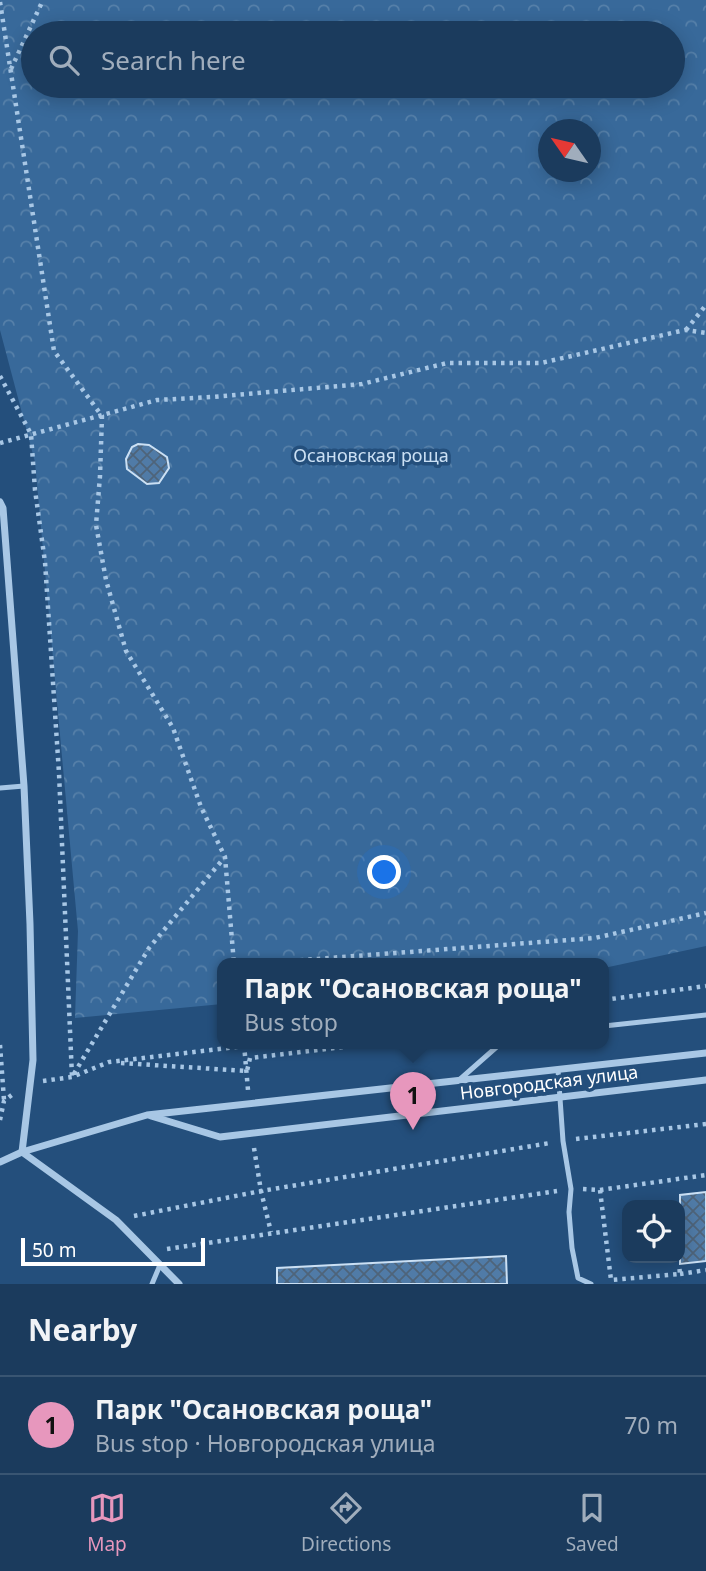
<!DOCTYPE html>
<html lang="en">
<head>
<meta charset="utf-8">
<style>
	body { margin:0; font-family:"Noto Sans",sans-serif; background:#244263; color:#f1f3f6 }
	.controls { position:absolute; right:21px; bottom:21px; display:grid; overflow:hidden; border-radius:14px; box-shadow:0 4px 18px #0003 }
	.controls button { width:63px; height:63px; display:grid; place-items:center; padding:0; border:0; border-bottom:2px solid #395572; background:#1b3b5d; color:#f1f3f6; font:35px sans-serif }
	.compass { position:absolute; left:538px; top:119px; width:63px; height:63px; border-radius:50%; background:#1b3b5d; box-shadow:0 4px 18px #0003; rotate:304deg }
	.scale { position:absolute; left:21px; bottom:18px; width:184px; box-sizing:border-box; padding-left:7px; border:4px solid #fff; border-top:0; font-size:19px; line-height:24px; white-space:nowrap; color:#fff; -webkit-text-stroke:5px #244f7c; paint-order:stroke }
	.you { position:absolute; left:385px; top:873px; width:24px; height:24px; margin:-18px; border:5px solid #fff; border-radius:50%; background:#1a73e8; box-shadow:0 0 0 10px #1a73e833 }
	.badge { display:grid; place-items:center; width:46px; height:46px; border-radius:50%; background:#e797bd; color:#111; font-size:23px; font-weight:700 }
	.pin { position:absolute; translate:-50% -58px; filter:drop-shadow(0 2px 4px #0008) }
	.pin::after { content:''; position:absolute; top:37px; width:24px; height:21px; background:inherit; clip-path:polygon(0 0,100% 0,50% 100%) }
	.popup { position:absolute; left:217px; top:958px; width:392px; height:91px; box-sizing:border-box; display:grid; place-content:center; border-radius:14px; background:#1b3b5d; filter:drop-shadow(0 2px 5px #0005); font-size:23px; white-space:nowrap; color:#a0adbc }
	.popup b { font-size:26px; color:#f1f3f6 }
	.popup::after { content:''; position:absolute; left:50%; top:100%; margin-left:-14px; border:14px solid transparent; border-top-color:#1b3b5d }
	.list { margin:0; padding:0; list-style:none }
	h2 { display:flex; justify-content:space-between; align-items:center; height:91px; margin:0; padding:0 28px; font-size:30px }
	h2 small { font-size:23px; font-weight:400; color:#a0adbc }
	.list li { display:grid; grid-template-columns:46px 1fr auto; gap:21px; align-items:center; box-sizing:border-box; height:98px; padding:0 28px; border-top:2px solid #395572 }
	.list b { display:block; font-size:26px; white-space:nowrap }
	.list p { margin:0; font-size:23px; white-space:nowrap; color:#a0adbc }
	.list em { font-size:23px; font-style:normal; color:#a0adbc }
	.icon { flex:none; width:38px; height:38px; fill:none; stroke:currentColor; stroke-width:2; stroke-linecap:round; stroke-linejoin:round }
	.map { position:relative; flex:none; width:706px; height:1284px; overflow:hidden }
	.search { position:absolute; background:#1b3b5d; box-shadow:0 4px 18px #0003; left:21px; right:21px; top:21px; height:77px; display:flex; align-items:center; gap:18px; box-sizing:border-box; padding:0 24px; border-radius:38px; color:#a0adbc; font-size:26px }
	.sheet { height:189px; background:#1b3b5d }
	nav { display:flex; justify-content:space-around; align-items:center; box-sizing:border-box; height:98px; border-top:2px solid #395572; background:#1b3b5d; font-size:19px; color:#a0adbc }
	nav a { display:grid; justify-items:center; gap:4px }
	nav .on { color:#e797bd }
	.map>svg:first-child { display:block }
	.forest { fill:url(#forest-crowns); fill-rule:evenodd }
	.building { fill:url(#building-cross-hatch); stroke:#cbe0f4; stroke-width:2 }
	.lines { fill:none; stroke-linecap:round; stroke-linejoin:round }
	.path { stroke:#a8c7e5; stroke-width:4.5; stroke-dasharray:3.5 5; stroke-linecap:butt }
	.lane { stroke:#a8c7e5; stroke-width:5 }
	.street { stroke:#a8c7e5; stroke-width:7 }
	.labels { text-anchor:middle; stroke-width:7; stroke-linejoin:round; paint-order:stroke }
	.park-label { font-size:18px; fill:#cbe0f4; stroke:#244f7c }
	.street-label { font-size:18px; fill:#fff; stroke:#244f7c }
</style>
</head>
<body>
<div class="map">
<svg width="706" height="1284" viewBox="0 0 706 1284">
	<defs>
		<pattern id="forest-crowns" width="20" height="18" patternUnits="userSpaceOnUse" patternTransform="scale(1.75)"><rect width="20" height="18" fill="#38699a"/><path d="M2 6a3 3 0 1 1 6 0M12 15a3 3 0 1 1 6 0" fill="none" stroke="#5680a9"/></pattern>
		<pattern id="building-cross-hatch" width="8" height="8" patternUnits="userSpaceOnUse" patternTransform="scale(1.75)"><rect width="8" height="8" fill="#507ba7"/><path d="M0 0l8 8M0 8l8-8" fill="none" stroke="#4e647a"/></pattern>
	</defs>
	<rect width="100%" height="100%" fill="#244f7c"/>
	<!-- forest -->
	<path class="forest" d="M0,0H706V946L604,968V964H222V1004L75,1018L78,931L35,462L0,330ZM33,33H673V86H33ZM548,130H590V172H548Z"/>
	<!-- building -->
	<g class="building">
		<polygon points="138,444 149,445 167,457 169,468 159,483 147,484 127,469 126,459 132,447"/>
		<polygon points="706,1192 706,1261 680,1264 680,1195"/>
		<polygon points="506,1256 507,1284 277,1284 277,1268"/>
	</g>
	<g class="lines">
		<!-- path -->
		<g class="path">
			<polyline points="0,2 54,351 102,416 100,476 96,525 106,580 126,651 173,728 201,807 225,857 234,964"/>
			<polyline points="11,69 43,0"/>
			<polyline points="686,330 706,305"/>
			<polyline points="0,376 31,434 35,490 45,562 59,773 72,1077 149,948 224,858"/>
			<polyline points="0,443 157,400 212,397 362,384 447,363 541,363 685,330 706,333"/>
			<polyline points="249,964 595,938 706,913"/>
			<polyline points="604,1000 706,986"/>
			<polyline points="244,1044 248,1090"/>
			<polyline points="0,1045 4,1100"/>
			<polyline points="121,1063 247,1071 250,1058 369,1044"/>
			<polyline points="43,1081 72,1077 109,1062 262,1044"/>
			<polyline points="0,1120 4,1101 13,1094"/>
			<polyline points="576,1139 706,1124"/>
			<polyline points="254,1148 261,1191 271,1232"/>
			<polyline points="583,1189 600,1190 706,1175"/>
			<polyline points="600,1190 611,1280 680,1274 679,1264"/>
			<polyline points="134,1216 261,1191 550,1143"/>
			<polyline points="167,1249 557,1191"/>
			<polyline points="680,1274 706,1270"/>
		</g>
		<!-- lane -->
		<g class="lane">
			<polyline points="0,788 24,786"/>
			<polyline points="604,1026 706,1015"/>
			<polyline points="558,1070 563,1141 571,1189 569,1212 572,1248 578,1278 591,1284"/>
			<polyline points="458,1081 500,1044"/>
			<polyline points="152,1284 160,1265"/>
		</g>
		<!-- street -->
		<g class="street">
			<polyline points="0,502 3,508 24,786 30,924 33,1060 22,1152"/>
			<polyline points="151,1116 220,1137 706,1080"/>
			<polyline points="22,1152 116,1220 179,1284"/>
			<polyline points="0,1162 22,1152 147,1115 706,1053"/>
		</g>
	</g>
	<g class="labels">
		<!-- park labels -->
		<g class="park-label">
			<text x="371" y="462">Осановская роща</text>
		</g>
		<!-- street labels -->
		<g class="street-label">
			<text transform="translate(549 1083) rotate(-7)" y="6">Новгородская улица</text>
		</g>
	</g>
</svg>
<div class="controls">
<button><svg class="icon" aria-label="locate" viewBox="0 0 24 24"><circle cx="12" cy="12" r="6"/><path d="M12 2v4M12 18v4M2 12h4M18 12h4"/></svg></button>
</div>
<svg class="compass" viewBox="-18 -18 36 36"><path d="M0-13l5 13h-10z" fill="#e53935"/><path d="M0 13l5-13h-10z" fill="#a0adbc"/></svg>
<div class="scale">50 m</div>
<div class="you"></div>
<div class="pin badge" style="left:413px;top:1130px">1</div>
<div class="popup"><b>Парк &quot;Осановская роща&quot;</b>Bus stop</div>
<div class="search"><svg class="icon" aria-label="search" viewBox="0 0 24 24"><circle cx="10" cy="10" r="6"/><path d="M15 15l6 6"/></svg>Search here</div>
</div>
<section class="sheet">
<h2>Nearby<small></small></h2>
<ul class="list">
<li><span class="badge">1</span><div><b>Парк &quot;Осановская роща&quot;</b><p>Bus stop · Новгородская улица</p></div><em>70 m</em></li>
</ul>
</section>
<nav>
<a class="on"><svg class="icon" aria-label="map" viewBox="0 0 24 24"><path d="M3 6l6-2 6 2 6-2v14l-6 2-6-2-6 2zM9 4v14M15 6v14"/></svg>Map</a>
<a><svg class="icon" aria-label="directions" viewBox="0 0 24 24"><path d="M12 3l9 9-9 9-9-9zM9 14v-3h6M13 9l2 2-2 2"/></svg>Directions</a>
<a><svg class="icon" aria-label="saved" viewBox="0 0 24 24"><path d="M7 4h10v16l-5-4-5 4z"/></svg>Saved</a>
</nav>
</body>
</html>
